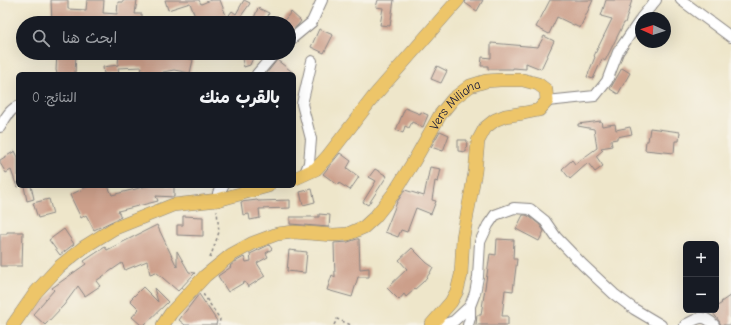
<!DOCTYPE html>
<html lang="ar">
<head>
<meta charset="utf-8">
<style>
	body { margin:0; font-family:"Comic Neue","Playpen Sans Arabic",sans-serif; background:#20242c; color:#f1f3f6; direction:rtl }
	.controls { position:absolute; right:12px; bottom:12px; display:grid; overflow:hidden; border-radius:6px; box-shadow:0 4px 16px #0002 }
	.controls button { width:36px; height:36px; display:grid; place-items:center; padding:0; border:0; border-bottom:1px solid #363941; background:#171b24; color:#f1f3f6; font:20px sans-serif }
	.compass { position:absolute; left:635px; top:12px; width:36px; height:36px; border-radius:50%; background:#171b24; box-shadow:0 4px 16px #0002; rotate:273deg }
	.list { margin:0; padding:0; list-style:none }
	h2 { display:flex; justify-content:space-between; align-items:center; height:52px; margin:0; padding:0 16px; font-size:17px }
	h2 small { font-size:13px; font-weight:400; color:#9ea1a6 }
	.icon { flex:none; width:22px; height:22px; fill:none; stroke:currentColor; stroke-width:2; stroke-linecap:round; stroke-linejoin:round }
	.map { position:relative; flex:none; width:731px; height:325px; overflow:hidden; direction:ltr }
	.search { position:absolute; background:#171b24; box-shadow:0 4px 16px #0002; left:16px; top:16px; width:280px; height:44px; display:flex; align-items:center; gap:10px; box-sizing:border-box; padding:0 14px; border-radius:22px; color:#9ea1a6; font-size:15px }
	.panel { position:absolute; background:#171b24; box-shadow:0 4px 16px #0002; left:16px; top:72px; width:280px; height:116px; border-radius:6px; direction:rtl }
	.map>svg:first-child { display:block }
	.building { fill:#cc9f8a }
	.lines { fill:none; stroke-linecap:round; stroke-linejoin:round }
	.minor-casing { stroke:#888482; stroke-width:12 }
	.major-casing { stroke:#888482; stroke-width:14 }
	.path { stroke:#888482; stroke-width:1.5; stroke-dasharray:3 3; stroke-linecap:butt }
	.minor { stroke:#fff; stroke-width:10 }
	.major { stroke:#edc569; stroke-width:13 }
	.labels { text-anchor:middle; stroke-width:4; stroke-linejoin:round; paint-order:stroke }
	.street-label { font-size:13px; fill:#22223b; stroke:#f7f3e8 }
</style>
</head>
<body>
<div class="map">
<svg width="731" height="325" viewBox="0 0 731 325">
	<rect width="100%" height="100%" fill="#f7f3e8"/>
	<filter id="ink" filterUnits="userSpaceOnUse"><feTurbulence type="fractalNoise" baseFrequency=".025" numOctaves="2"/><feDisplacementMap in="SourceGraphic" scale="8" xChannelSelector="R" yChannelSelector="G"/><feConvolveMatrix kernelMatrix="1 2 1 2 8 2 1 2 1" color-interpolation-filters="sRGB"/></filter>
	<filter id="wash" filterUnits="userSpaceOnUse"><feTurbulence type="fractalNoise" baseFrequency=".012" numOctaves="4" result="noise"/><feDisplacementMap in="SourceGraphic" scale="16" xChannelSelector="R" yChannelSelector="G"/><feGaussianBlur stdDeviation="0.9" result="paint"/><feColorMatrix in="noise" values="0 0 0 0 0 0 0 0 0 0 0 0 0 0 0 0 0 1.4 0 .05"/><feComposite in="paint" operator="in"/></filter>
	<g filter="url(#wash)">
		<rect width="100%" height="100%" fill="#eee6ca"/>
		<g id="blocks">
			<!-- building -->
			<g class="building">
				<polygon points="51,0 68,0 68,9 86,10 87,0 104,0 103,13 117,14 118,2 123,2 123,0 137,0 135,14 142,14 142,23 104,23 68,20 68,23 52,23"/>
				<polygon points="165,0 199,0 201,4 211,0 220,0 227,18 232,11 236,14 244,0 250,3 249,5 236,23 223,23 225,21 217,15 197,22 190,3 168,10"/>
				<polygon points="378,0 394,0 390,26 380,25 383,8 376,7"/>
				<polygon points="466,0 483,0 477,11 465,3"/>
				<polygon points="550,0 593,0 580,28 557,17 549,34 536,27"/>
				<polygon points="606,0 632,0 625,23 624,23 605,61 602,59 593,79 587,77 595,57 594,56 612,19 601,16"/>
				<polygon points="258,8 269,13 266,23 252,23"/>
				<polygon points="291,12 301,21 298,25 289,33 289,23 282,23"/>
				<polygon points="319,29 333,35 324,53 311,47"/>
				<polygon points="544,36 554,41 541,69 526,63 526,69 513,68 513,69 488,69 488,66 481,66 482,57 491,58 491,43 538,47"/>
				<polygon points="57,53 76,53 75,74 57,74 56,70"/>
				<polygon points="119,53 173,53 193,60 190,73 174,70 163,72 163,74 141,73 142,67 118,68 119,74 104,74 103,67 118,65"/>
				<polygon points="250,53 255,53 250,65 244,67 241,55"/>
				<polygon points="277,60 295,74 266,74"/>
				<polygon points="437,66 447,71 441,83 431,79"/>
				<polygon points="622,68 630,73 618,94 610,89"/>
				<polygon points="405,108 420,114 421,112 428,115 423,127 412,122 409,128 405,126 403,133 396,130"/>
				<polygon points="601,121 602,126 615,124 616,130 630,127 632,134 617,137 617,139 611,140 612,146 601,148 603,150 596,156 603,166 595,172 588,163 570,179 562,169 572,160 575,164 597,148 594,129 578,126 578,124"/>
				<polygon points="650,128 680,132 679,141 675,141 674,153 645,150 646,141 648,141"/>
				<polygon points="440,131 449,135 443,151 431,147"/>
				<polygon points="458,140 467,140 466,152 458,151"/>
				<polygon points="15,151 18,157 18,187 17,187 11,170 6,173 0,163 0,160"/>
				<polygon points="340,153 351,161 347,168 359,177 350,190 339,183 338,185 323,174"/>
				<polygon points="430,167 441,169 438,182 435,181 432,200 436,201 431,214 416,208 407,232 401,230 398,237 385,232 397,202 405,190 424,196"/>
				<polygon points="375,169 387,176 368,205 363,202 376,181 369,177"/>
				<polygon points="24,186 31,186 34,199 27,201"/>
				<polygon points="89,186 108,186 112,195 147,186 174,186 174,197 156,196 158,201 118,211 121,217 94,230 86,215 81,218 70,195"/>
				<polygon points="312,189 315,202 303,205 300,192"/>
				<polygon points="49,199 53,214 38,218 33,203"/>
				<polygon points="257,200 258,201 290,200 290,208 259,209 260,218 250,220 249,214 243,215 241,202"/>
				<polygon points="319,214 330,215 329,227 290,224 290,217 319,217"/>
				<polygon points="523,215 526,215 530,217 540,225 544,231 539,241 516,229"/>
				<polygon points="183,216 203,217 203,236 177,235 177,225 183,225"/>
				<polygon points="157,225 177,267 177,251 189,272 195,273 178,291 156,272 150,274 147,261 125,270 122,263 96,281 100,286 85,296 78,286 64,305 45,325 33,314 54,290 52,288 86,264 84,261 105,247 107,250"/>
				<polygon points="64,229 74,244 60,255 49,240"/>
				<polygon points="7,232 23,232 22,266 0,266 0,234 7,234"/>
				<polygon points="357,239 359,239 360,269 369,268 369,277 358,277 352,297 327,290 332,275 335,277 334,243 348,242"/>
				<polygon points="497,239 514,240 513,259 517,259 513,291 505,290 502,316 508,316 508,325 476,325 477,315 481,315 490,254 496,255"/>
				<polygon points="269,245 272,249 266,253 268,257 257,263 265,276 248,287 245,282 228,292 218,276 231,267 230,266 235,262 244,257 246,262 251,261 250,254"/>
				<polygon points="412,248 427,263 433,267 430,273 423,282 406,297 404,294 399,300 387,288 407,269 399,260"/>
				<polygon points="289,250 307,252 305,273 287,271"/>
				<polygon points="143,287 158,302 154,288 168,302 144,325 141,325 132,317 139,309 130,300"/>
				<polygon points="199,294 217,321 216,325 185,325 179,320"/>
				<polygon points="731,295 731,325 721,325 719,321 711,310 716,310 716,307 722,303 721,302"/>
			</g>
		</g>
	</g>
	<g filter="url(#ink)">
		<use href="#blocks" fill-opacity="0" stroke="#888482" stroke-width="1"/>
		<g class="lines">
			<defs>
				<g id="minor">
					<polyline points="681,0 731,37"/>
					<polyline points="641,18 656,0"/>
					<polyline points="289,41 312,22 322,0"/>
					<polyline points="257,74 275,53"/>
					<polyline points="547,101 595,96 607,81 618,52 641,19"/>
					<path d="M0,127C5,119 9,110 18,106"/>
					<polyline points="305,173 309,163 311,139 302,104 312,61"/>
					<polyline points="218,200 218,193 223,186"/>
					<polyline points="442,325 454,321 470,306 475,293 478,277 480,242 488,225 495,215 514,208 530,209 545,221 556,237 583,265 614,294 634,309 661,325"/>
					<polyline points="468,325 470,318 470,306"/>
					<path d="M685,325C697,319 703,313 714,325"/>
				</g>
				<g id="major">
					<polyline points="294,179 316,169 327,157 375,95 458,0"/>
					<polyline points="13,325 36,292 59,267 84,247 113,229 173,205 218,200 268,186"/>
					<path id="s1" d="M163,325L171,313L205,276L231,255L253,243L277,234L294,232L333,235L348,234L364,227L375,217L394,193L414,161L440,115L453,99L470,86L486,81L500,80H523L538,84L546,90L547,101L539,110L524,113L505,116L495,120L485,128L478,141L475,172L463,237L461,275L457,291L451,302L431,325"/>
				</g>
			</defs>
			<!-- minor casing -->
			<use href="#minor" class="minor-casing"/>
			<!-- major casing -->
			<use href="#major" class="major-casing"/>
			<!-- path -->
			<g class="path">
				<polyline points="210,258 215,244 219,232 217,211"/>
				<polyline points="203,294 220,319 219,325"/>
				<polyline points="334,325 337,319 351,325"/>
			</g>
			<!-- minor -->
			<use href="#minor" class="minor"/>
			<!-- major -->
			<use href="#major" class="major"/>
		</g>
	</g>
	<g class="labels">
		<!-- street labels -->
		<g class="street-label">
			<text dy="5" stroke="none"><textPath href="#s1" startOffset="392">Vers Miliana</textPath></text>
		</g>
	</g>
</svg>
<div class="controls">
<button>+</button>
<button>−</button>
</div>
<svg class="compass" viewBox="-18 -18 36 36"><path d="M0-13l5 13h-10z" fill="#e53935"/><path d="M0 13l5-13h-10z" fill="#9ea1a6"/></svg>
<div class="search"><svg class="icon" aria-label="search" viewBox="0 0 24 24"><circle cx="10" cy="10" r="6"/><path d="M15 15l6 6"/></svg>ابحث هنا</div>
<section class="panel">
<h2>بالقرب منك<small>النتائج: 0</small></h2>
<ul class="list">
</ul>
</section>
</div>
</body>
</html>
